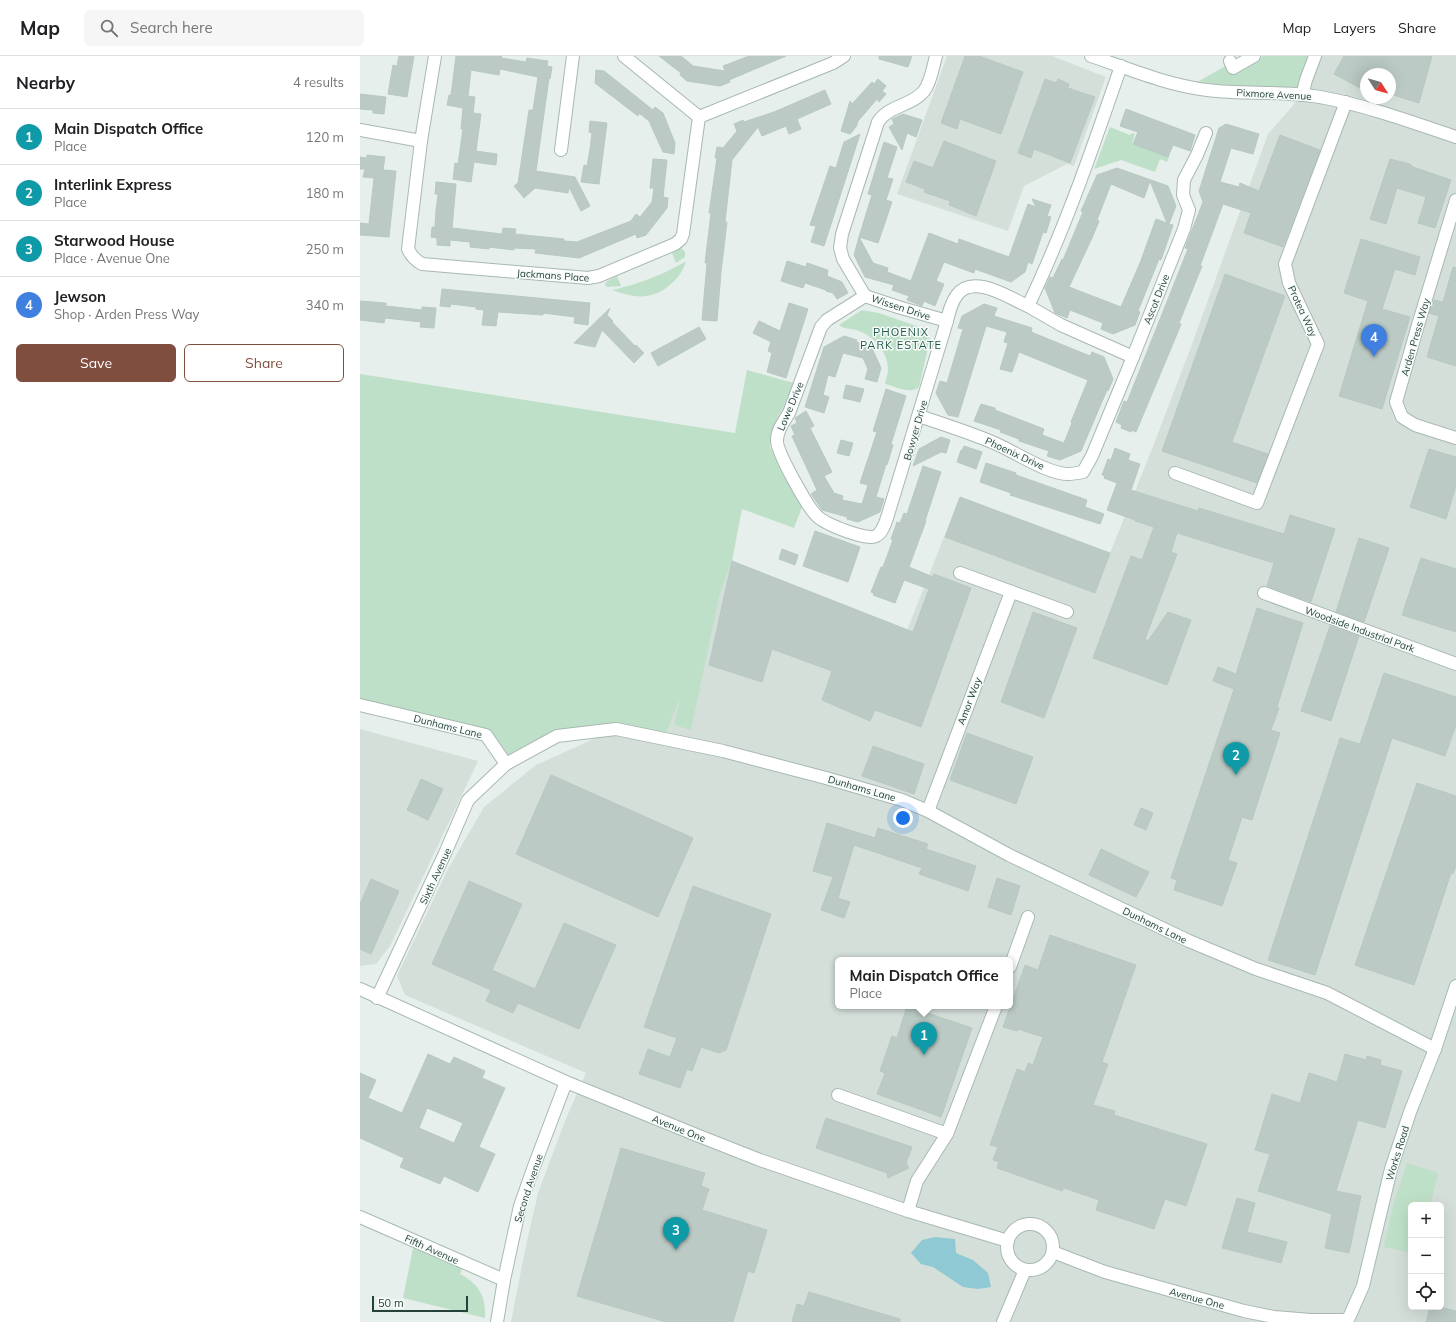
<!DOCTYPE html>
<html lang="en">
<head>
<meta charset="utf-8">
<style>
	body { margin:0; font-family:Mulish,sans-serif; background:#f6f6f6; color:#202124 }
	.controls { position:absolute; right:12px; bottom:12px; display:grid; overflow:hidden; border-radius:6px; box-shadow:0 4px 16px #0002 }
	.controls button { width:36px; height:36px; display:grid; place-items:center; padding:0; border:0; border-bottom:1px solid #e0e0e0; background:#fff; color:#202124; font:20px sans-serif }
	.compass { position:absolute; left:1000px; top:12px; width:36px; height:36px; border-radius:50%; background:#fff; box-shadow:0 4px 16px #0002; rotate:127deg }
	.scale { position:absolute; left:12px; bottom:10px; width:96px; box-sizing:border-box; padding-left:4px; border:2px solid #24423a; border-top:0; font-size:11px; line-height:14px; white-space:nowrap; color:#24423a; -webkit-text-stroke:3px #f7fbf9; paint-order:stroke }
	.you { position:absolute; left:543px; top:762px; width:14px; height:14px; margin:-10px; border:3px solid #fff; border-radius:50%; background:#1a73e8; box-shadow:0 0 0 6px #1a73e833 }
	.badge { display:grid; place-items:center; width:26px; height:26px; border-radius:50%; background:#7f4e3f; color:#fff; font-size:13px; font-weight:700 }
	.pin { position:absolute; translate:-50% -33px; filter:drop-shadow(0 1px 2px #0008) }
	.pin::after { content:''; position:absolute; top:21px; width:14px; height:12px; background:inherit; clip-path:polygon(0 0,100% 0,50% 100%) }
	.popup { position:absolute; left:475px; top:901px; width:178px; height:52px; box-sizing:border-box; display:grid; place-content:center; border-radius:6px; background:#fff; filter:drop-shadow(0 1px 3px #0005); font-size:13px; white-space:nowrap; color:#757577 }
	.popup b { font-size:15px; color:#202124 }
	.popup::after { content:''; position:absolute; left:50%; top:100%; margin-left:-8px; border:8px solid transparent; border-top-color:#fff }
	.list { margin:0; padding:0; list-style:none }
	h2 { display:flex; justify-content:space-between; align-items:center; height:52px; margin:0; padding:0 16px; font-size:17px }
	h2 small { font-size:13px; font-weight:400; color:#757577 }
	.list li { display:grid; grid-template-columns:26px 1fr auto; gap:12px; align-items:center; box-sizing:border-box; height:56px; padding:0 16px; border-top:1px solid #e0e0e0 }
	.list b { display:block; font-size:15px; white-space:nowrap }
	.list p { margin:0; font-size:13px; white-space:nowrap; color:#757577 }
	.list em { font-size:13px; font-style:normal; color:#757577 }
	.actions { display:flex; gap:8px; padding:12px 16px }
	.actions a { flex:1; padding:9px 0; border:1px solid #7f4e3f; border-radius:6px; text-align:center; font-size:14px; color:#7f4e3f }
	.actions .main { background:#7f4e3f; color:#fff }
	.icon { flex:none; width:22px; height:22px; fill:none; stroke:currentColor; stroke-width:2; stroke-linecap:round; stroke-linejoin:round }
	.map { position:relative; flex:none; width:1096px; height:1266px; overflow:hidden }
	header { display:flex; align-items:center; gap:24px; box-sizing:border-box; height:56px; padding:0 20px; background:#fff; border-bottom:1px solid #e0e0e0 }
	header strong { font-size:19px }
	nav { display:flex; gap:22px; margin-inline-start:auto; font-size:14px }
	.search { width:280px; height:36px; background:#f6f6f6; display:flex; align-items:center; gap:10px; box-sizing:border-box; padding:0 14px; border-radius:6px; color:#757577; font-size:15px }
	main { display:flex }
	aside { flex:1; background:#fff }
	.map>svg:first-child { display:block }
	.built { fill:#d4dfda; fill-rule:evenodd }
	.green { fill:#bfe0c8 }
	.water { fill:#8ec9d4 }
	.building { fill:#bbcac4; stroke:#b8c9c2; fill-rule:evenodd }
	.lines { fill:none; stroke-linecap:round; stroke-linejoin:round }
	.street-casing { stroke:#a8b8b2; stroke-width:14 }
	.secondary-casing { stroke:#a4bbb3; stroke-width:14 }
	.street { stroke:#fff; stroke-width:12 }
	.secondary { stroke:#fff; stroke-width:12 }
	.labels { text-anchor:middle; stroke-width:3; stroke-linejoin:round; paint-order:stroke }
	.street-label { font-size:10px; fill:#24423a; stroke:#f7fbf9 }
	.neighbourhood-label { font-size:11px; letter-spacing:1px; fill:#1f5548; stroke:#f7fbf9 }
</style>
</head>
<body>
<header>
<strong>Map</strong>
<div class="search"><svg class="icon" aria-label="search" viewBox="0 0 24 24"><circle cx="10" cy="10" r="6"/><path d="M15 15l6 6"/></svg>Search here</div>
<nav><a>Map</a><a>Layers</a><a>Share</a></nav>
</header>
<main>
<aside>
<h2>Nearby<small>4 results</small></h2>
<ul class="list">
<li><span class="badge" style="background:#0f9aa8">1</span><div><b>Main Dispatch Office</b><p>Place</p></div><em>120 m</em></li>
<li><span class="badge" style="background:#0f9aa8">2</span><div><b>Interlink Express</b><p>Place</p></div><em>180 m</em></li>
<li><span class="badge" style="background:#0f9aa8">3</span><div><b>Starwood House</b><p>Place · Avenue One</p></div><em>250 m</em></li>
<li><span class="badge" style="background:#3f7fe0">4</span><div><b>Jewson</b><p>Shop · Arden Press Way</p></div><em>340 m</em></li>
</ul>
<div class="actions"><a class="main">Save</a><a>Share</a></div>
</aside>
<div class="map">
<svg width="1096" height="1266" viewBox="0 0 1096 1266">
	<rect width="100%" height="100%" fill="#e6efeb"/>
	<!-- built -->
	<g class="built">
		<polygon points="587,0 692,0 746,21 714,110 707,108 664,130 648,175 537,138"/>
		<path d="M960,0H1096V1266H151L165,1194L178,1137L205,1065L226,1017L45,939L37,920L87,815L124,751L176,709L256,673L304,683L372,505L547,574L600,441L750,497L792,393L831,291L908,78L942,39ZM1006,18H1030V42H1006ZM478,904H650V950H478ZM1051,1149H1081V1251H1051Z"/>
		<polygon points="0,673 118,705 30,890 16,908 0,910"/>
	</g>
	<!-- green -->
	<g class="green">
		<polygon points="903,0 952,0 941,31 872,32 839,25 869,8 874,17"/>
		<polygon points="750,71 770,79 772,77 775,78 772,87 809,101 807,106 800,103 795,116 761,104 734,113"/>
		<polygon points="321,192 325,196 325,201 316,207 312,197"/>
		<path d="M326,205C323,215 318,222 311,228C292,245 274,242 252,234C273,230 308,217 326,205Z"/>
		<polygon points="257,220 261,230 247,231 245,229 246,226"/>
		<path d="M502,254L519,257L565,273L570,283L559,331C551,339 534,330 525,328C526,323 528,318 528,313C528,297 514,280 499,275C492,272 485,274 479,269Z"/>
		<polygon points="387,314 434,327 428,345 418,360 410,391 444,446 434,472 382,453 372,505 360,537 331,674 314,669 320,642 304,683 256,673 197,680 146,708 126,679 0,649 0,318 375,377"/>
		<polygon points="1047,1107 1076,1116 1078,1120 1070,1149 1051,1149 1051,1197 1024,1191 1032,1153"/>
		<path d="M53,1192H56L102,1213L100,1218C119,1228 126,1240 125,1262L43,1242Z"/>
	</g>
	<!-- water -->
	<polygon class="water" points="575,1181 595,1183 596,1197 613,1204 628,1217 631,1231 618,1233 603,1231 573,1211 561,1208 551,1197 562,1184"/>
	<!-- building -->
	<g class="building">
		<polygon points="39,0 54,0 47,41 28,38 33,9 37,10"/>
		<polygon points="96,0 142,0 141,2 166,6 167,2 188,5 187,10 192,11 190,23 189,22 176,115 215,121 230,150 221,155 209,131 208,137 175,132 164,142 154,130 158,127 169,54 173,54 178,21 140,13 139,19 111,14 108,40 115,41 113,57 121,58 116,95 137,98 136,109 114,106 111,126 93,123 95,107 98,108 103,73 101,73 103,52 87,49 89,39 91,39"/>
		<polygon points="299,0 321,0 333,10 365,15 363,10 389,0 426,0 369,24 370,26 360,30 327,25 320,19 321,17"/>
		<polygon points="519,0 552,0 548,11 519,3"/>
		<polygon points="605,0 619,0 663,16 641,78 600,63 597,73 581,67"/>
		<polygon points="984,0 1072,0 1059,47 1030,38 1030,18 1006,18 1006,30 1002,28 1000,32 974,18"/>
		<polygon points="236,14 244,15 293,54 295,51 303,57 315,87 314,98 303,96 289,65 279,57 278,60 235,27"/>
		<polygon points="518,23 526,30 522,35 526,38 519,46 517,43 498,65 496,71 490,78 481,75 490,45 492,48 512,26 514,28"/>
		<polygon points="685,23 696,27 698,23 709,28 708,32 735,41 710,107 674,93 671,102 658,97"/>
		<polygon points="465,34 471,48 437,63 441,73 429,78 426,70 402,80 398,71 372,104 365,166 367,166 361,216 357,265 342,264 347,207 345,207 351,157 349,157 357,102 355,102 357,91 363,92 377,75 374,68 383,64 384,66 414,56"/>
		<polygon points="0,38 26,41 24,58 13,57 13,54 0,53"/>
		<polygon points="766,53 835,79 830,95 813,89 808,101 773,88 778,76 760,70"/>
		<polygon points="543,58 562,64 556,81 547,77 542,94 529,71 534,68 532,63"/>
		<polygon points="230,65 247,67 239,128 221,126 224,109 227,110 230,93 232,77 229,76"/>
		<polygon points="866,68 899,78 893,98 871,92 860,126 879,131 880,127 899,135 920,79 960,94 923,191 884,177 891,157 863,148 840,210 842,210 819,267 821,268 817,278 776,376 772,374 771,376 761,372 762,369 756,366 764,345 767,346 828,193 825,192 843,146 839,135 859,72"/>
		<polygon points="500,78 464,190 451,186 456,170 450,169 470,110 476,112 484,86"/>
		<polygon points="584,85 636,105 616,160 589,149 590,145 564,136 565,133 546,126 554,105 573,112"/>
		<polygon points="524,86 537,91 527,122 533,123 526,144 532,146 518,187 499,181 512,139 508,138"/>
		<polygon points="7,99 25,101 23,114 36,115 29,181 0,179 0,167 9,168 14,122 3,121 5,113 0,113 0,101 7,102"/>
		<polygon points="293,103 307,104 303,141 308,142 307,152 286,179 277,182 276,178 219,202 175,197 176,193 154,192 154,194 129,191 129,193 110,191 110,186 90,184 90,190 77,189 77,182 71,181 72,171 75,171 76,154 78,138 75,138 76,126 96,128 92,172 142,178 143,172 156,173 155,178 204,183 204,185 217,186 271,165 276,158 280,161 292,146 294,132 290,132"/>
		<polygon points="1030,103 1050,108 1053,111 1091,124 1075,172 1058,167 1066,141 1037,132 1026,168 1010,163"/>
		<path d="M757,112L808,130L816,150L809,168L813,169L810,178L801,204L799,203L778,255L780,256L775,269L753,278L741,273L743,267L710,254L707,262L695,257L685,232L690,221L693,222L702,203L703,204L723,156L721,155L737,119ZM790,125L807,167L796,163L780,207L761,251L709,231L732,182L739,165L737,164L751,128L784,142Z"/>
		<polygon points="672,143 691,149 687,160 691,161 686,177 683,176 672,208 668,206 665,216 651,226 615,213 614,217 584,206 576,225 584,228 575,250 564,245 562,250 547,244 549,240 532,234 534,229 505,221 494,199 499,181 513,207 528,212 527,216 551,225 569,177 598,188 599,183 649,201 668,148 676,151"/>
		<polygon points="1001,183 1060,201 1055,219 1035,213 1022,253 1050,261 1022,353 979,340 1008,245 984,237"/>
		<polygon points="427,205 446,211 447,207 468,214 467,220 482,226 488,237 477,243 473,237 466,235 466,234 445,227 443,232 421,225"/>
		<polygon points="1093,211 1096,212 1096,310 1067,301 1079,260 1069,257 1074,244 1083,246"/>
		<polygon points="865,218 925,240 872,386 908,398 897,427 802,395"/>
		<polygon points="82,233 230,247 228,269 214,267 215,261 183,257 183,259 138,256 136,270 122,269 124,254 116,253 116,251 91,248 90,251 80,250"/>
		<polygon points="0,245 26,247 26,250 62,254 62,251 76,252 74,272 60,271 61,266 25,262 24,267 0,264"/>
		<polygon points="429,247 448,253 426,322 407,316 412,297 408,295 411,286 393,277 399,265 420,275"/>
		<polygon points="624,248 637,252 634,260 672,272 671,276 730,300 732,296 744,301 753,323 748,335 747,334 721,395 700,404 687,400 689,395 659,385 659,383 640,376 641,374 614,365 621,348 635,352 635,354 684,373 682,379 704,387 712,367 711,366 728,324 659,296 652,316 640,313 648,287 644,286 647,276 626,270 598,361 588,359 576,337 580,325 587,327 603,273 598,272 602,260"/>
		<polygon points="250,252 247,259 253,265 252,266 275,290 276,289 284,297 274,307 242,274 235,291 214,287"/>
		<polygon points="339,271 346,283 298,310 291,297"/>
		<polygon points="484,280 497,284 496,286 511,290 521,312 517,326 505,323 508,313 503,302 483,297 475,321 468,319 463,339 469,341 464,357 445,351 464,291"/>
		<polygon points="486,329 504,333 500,346 483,342"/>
		<polygon points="526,333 546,340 531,388 533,389 527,409 526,408 516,441 524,443 520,456 498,466 487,463 487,461 462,454 451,438 457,434 432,380 435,379 431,370 437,367 435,362 446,355 454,370 450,372 472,416 464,420 474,437 483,440 482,444 502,448 508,429 500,427 517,376 513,375"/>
		<polygon points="581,381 590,384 586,397 581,396 553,410 559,393"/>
		<polygon points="481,384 493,387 489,400 477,397"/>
		<polygon points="604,390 622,396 616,413 597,406 601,394 602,395"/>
		<polygon points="755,392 770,398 768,404 780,408 771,434 838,455 839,452 924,478 930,459 975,473 951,546 907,530 914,507 817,477 811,496 817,498 785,583 788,585 808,556 831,564 807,629 733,602 771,500 782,504 794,471 775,465 775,464 747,454 757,427 744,422 745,420 742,419 748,403 751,404"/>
		<polygon points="1069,393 1096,401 1096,430 1086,463 1050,451"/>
		<polygon points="626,407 656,417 656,419 727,444 725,451 744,458 740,468 650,439 651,437 620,426"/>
		<polygon points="563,410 581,416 565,465 566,465 549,511 573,521 574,518 611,532 561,671 515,654 510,665 462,644 472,615 412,593 402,626 349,609 372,505 553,576 569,533 544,524 535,547 513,539 514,537 511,536 521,511 523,511 533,484 531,483 537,466 540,467 544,457 547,458"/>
		<polygon points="600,441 750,497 735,537 585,481"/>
		<polygon points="455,475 500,491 488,526 443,510"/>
		<polygon points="999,482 1029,492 1004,566 976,556"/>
		<polygon points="422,493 438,499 435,509 419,503"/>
		<polygon points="1061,502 1096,513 1096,576 1042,559"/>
		<polygon points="897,552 943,567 917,651 919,652 911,674 920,677 892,764 882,761 868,804 877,807 862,850 814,834 817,824 811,822 874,633 853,625 858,611 876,618"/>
		<polygon points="673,556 717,572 684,662 641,646"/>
		<polygon points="970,570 999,580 971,665 941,655"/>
		<polygon points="1024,617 1096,641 1096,669 1085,700 1032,682 955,919 908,904 980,682 1000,688"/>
		<polygon points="607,677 673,701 656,748 590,724"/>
		<polygon points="513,690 564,708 554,738 502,720"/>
		<polygon points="191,719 333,782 298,861 156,798"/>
		<polygon points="61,723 83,733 68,764 47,754"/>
		<polygon points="1057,727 1096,740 1096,810 1093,818 1091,817 1054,929 995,909"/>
		<polygon points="781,752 793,757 786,774 774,769"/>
		<polygon points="467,767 515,782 518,772 568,788 566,793 616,810 608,835 559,818 562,812 494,789 478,842 490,846 484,862 461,854 473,821 453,815"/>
		<polygon points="741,793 789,816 776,841 729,819"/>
		<polygon points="637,822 660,830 651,859 628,851"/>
		<polygon points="11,823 39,835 11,898 0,893 0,848"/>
		<polygon points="109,825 162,848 132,914 175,933 204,867 256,889 219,973 158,947 153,957 126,945 131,934 72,908"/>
		<polygon points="333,830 411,858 366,994 359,997 341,991 332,1015 327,1013 320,1032 279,1018 288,993 310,1001 317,982 284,971"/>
		<polygon points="690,879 776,909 742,1006 748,1008 733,1049 755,1055 754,1059 847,1088 826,1150 805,1143 794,1173 736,1154 739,1144 704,1132 702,1135 637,1112 639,1106 633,1104 638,1091 630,1089 657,1013 665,1016 668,1007 673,1009 683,981 658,973 657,975 643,971 665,909 678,914"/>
		<polygon points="547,950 612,972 581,1061 517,1038 525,1017 520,1015 532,980 537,982"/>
		<path d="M68,998L90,1008L94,1001L125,1015L122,1022L145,1032L119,1091L135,1098L118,1136L84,1120L80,1128L40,1111L44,1102L0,1082V1017L16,1024L8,1042L42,1057ZM67,1052L103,1067L94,1087L59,1072Z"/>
		<polygon points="985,998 1006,1004 1007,1000 1021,1004 1020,1009 1042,1015 1025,1072 998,1064 976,1135 1001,1140 989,1197 965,1192 972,1158 898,1135 910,1098 895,1094 912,1038 940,1047 949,1017 977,1026"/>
		<polygon points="466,1062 552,1091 546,1107 549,1112 528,1122 527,1117 456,1092"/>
		<polygon points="261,1092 345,1117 341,1130 349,1133 342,1154 407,1174 394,1217 388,1215 373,1266 306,1266 217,1240"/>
		<polygon points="877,1142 895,1147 887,1176 927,1186 921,1207 862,1192"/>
		<polygon points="449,1236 540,1263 540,1266 432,1266 437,1248 444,1250"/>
		<polygon points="1070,1251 1080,1251 1096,1255 1096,1266 1066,1266"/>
	</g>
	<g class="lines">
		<defs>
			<g id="street">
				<polyline points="264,0 339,61"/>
				<path d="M576,0C573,11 571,26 564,35C552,50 529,49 518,66L482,178L480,192L483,203L505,240L538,251L587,265C589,256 591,247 597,239C613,217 649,242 668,250C705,173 733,91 761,10"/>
				<path d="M731,0C769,13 807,29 847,34C886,39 926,34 965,42C1008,50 1054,67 1096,81"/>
				<polyline points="870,5 873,12 894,0"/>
				<polyline points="942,39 946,24 955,0"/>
				<path d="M0,74L61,85L48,193C51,200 55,204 62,208L228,222L239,220L315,188L321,183L323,178L339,61L473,7L484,0"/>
				<polyline points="61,85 75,0"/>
				<polyline points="201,94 213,0"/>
				<polyline points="1096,144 1058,269 1036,346 1042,361 1055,369 1096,382"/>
				<path d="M505,240L467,264L461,271L429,357C424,365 417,374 417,384C416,395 448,452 457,460C465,468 506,485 516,480C522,477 525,468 527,462L587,265"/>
				<polyline points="668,250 701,269 773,301 824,173 829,154 823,139 824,124 837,99 846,77"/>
				<path d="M559,360C583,368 608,376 632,386C652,394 687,418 708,418C713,418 718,417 723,416L732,400L773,301"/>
				<polyline points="815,417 897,447 958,288 929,227 925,208 986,46"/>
				<polyline points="600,517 707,556"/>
				<polyline points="904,537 1096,608"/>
				<polyline points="0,649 126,679 146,708"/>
				<polyline points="568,755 651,536"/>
				<polyline points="650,911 668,861"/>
				<polyline points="0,933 206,1026 339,1080 400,1104 548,1155 648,1185"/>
				<polyline points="17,942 86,795 108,744 146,708 197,680 256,673 363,695 466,722 542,744 568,755 649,799 829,885 896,913 967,937 1075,993"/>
				<polyline points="478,1039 587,1078"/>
				<polyline points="548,1155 557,1125 587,1078 636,950"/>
				<polyline points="0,1161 144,1224"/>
				<circle cx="670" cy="1191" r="23"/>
				<polyline points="693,1196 745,1216 884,1255 914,1261 951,1264 987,1264"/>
				<polyline points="137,1266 144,1224 160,1150 173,1113 206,1026"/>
				<polyline points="643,1266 665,1214"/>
			</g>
			<polyline id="secondary" points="987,1266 1003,1230 1031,1113 1050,1056 1075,993 1096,930"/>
		</defs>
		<!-- street casing -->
		<use href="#street" class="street-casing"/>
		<!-- secondary casing -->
		<use href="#secondary" class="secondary-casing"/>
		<!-- street -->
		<use href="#street" class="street"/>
		<!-- secondary -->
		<use href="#secondary" class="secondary"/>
	</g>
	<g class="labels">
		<!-- street labels -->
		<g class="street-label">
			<text transform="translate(914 38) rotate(3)" y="4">Pixmore Avenue</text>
			<text transform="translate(193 219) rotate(4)" y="4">Jackmans Place</text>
			<text transform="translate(796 243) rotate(-68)" y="4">Ascot Drive</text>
			<text transform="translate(541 251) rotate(18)" y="4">Wissen Drive</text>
			<text transform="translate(943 255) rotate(65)" y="4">Protea Way</text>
			<text transform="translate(1055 281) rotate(-74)" y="4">Arden Press Way</text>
			<text transform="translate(430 350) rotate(-67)" y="4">Lowe Drive</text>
			<text transform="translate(555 374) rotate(-74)" y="4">Bowyer Drive</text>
			<text transform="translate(655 397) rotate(25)" y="4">Phoenix Drive</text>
			<text transform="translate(1000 573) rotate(20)" y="4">Woodside Industrial Park</text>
			<text transform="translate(609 645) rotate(-69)" y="4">Amor Way</text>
			<text transform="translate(88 670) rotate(14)" y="4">Dunhams Lane</text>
			<text transform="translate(502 732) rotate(16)" y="4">Dunhams Lane</text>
			<text transform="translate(75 820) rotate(-65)" y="4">Sixth Avenue</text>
			<text transform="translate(795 869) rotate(26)" y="4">Dunhams Lane</text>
			<text transform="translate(319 1072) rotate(22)" y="4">Avenue One</text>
			<text transform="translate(1037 1097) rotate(-73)" y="4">Works Road</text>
			<text transform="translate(168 1132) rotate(-72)" y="4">Second Avenue</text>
			<text transform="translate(72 1193) rotate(24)" y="4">Fifth Avenue</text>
			<text transform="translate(837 1242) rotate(15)" y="4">Avenue One</text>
		</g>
		<!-- neighbourhood labels -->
		<g class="neighbourhood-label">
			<text x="541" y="280">PHOENIX<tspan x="541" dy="13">PARK ESTATE</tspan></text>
		</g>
	</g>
</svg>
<div class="controls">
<button>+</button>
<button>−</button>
<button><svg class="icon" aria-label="locate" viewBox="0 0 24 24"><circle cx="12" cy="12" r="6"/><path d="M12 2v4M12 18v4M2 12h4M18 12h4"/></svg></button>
</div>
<svg class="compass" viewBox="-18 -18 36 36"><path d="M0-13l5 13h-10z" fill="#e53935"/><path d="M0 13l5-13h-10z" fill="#757577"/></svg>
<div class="scale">50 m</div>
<div class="you"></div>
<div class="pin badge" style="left:564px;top:999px;background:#0f9aa8">1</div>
<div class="popup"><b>Main Dispatch Office</b>Place</div>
<div class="pin badge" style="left:876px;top:719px;background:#0f9aa8">2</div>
<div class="pin badge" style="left:316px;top:1194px;background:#0f9aa8">3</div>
<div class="pin badge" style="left:1014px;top:301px;background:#3f7fe0">4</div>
</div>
</main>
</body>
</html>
